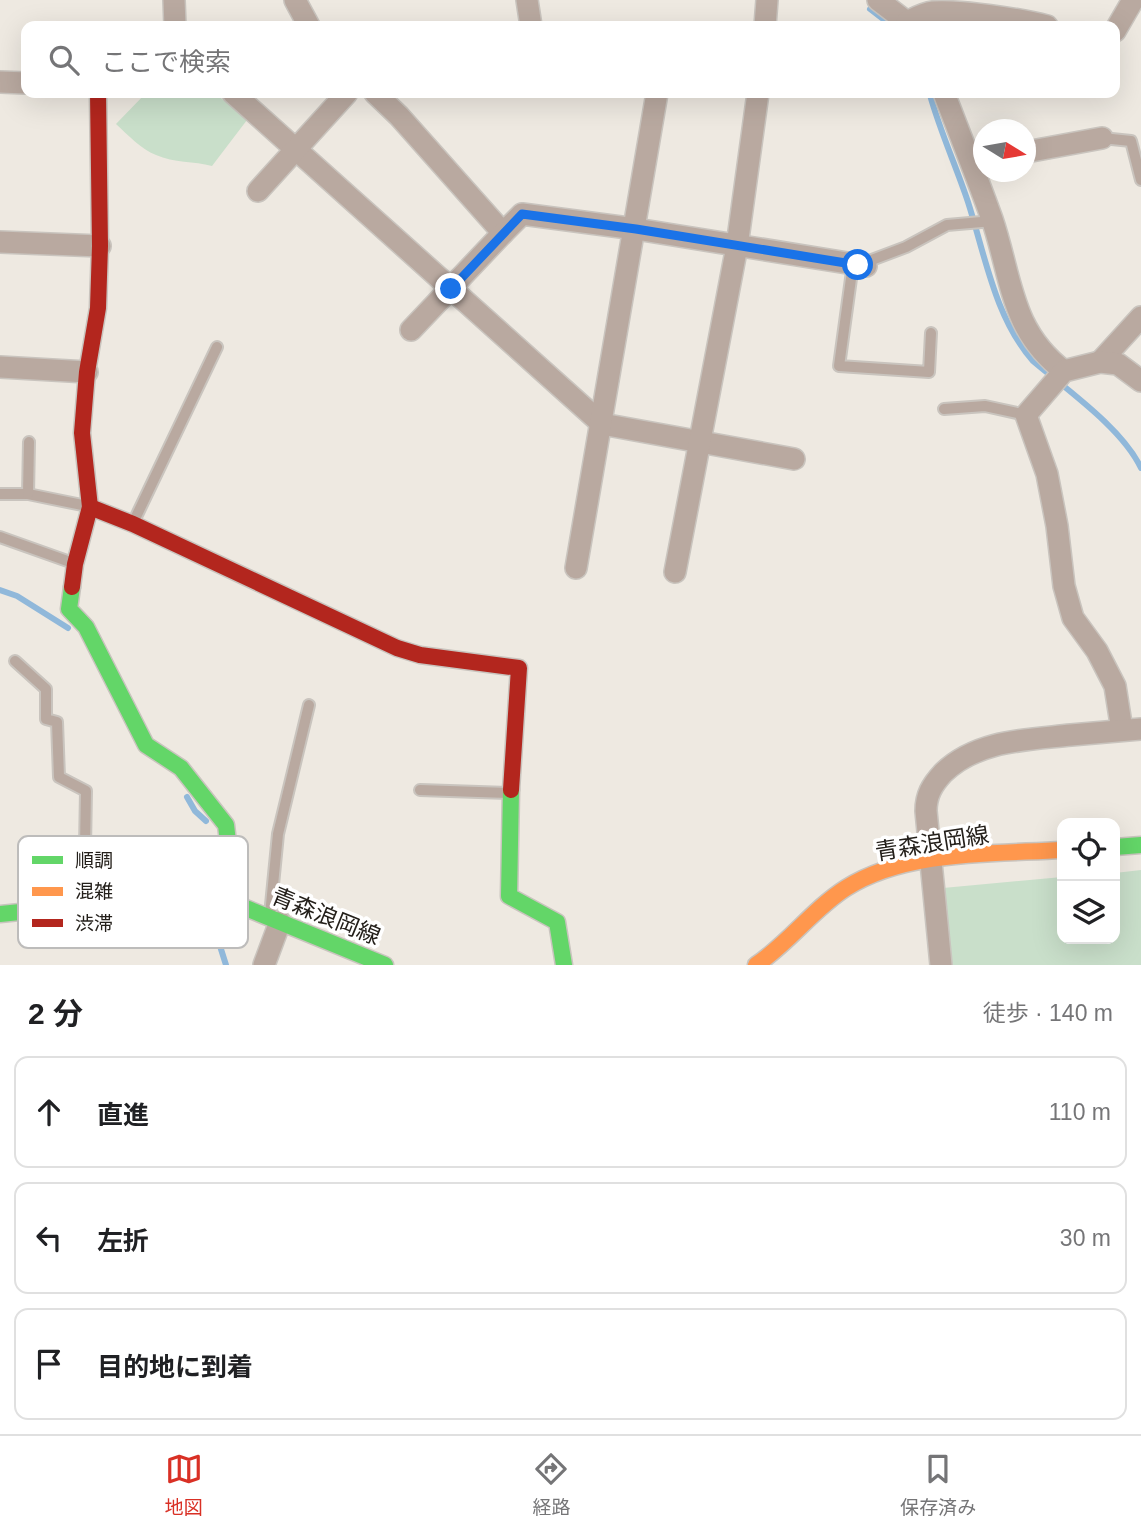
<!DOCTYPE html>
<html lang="ja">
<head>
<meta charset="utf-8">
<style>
	body { margin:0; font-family:Arial,"Noto Sans JP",sans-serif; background:#f2f2f2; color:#202124 }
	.controls { position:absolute; right:21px; bottom:21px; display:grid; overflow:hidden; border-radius:14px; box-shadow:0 7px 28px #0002 }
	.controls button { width:63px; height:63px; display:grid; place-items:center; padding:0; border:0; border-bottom:2px solid #e0e0e0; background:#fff; color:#202124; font:35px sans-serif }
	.compass { position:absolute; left:973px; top:119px; width:63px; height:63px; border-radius:50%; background:#fff; box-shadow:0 7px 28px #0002; rotate:101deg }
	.stop { position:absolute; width:21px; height:21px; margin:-16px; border:5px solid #1a73e8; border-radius:50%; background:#fff }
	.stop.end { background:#1a73e8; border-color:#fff; box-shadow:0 2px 7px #0008 }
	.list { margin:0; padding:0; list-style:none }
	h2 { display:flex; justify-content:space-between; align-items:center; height:91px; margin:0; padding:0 28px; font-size:30px }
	h2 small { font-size:23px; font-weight:400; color:#757577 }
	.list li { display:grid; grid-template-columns:46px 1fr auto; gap:21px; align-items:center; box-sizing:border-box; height:112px; margin:0 14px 14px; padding:0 14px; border:2px solid #e0e0e0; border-radius:14px }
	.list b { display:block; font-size:26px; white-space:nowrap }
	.list em { font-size:23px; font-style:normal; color:#757577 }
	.icon { flex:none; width:38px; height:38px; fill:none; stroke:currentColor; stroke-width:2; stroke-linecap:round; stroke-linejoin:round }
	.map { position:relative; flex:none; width:1141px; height:965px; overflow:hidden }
	.search { position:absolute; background:#fff; box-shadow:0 7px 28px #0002; left:21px; right:21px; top:21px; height:77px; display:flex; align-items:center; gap:18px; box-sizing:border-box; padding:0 24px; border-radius:14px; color:#757577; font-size:26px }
	.sheet { height:469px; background:#fff }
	nav { display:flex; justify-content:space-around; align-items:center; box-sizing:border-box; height:98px; border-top:2px solid #e0e0e0; background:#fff; font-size:19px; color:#757577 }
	nav a { display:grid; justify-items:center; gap:4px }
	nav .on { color:#d93025 }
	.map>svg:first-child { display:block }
	.green { fill:#c9dfca }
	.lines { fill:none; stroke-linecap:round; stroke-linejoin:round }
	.stream { stroke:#90b8da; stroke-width:6 }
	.lane-casing { stroke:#c9c4be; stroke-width:14 }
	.street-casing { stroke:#c9c4be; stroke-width:24 }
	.fast-casing { stroke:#c9c4be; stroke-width:19 }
	.slow-casing { stroke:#c9c4be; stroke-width:19 }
	.jam-casing { stroke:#c9c4be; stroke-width:19 }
	.lane { stroke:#b9a9a0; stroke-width:10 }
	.street { stroke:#b9a9a0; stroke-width:21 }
	.fast { stroke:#63d668; stroke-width:16 }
	.slow { stroke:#ff974d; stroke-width:16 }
	.jam { stroke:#b3261e; stroke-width:16 }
	.route { stroke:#1a73e8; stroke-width:9 }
	.labels { text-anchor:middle; stroke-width:7; stroke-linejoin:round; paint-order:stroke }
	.street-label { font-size:23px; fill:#24201b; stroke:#fff }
	.key { fill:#fff; stroke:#bdbcbb; stroke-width:2 }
	.key-label { font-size:19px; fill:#24201b }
</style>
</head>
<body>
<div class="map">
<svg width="1141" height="965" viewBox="0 0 1141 965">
	<rect width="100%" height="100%" fill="#eee9e1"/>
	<!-- green -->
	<g class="green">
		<path d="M146,93H215L247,120L212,166C194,161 174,163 156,155C141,149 128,135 116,124Z"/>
		<polygon points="1141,870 1141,965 952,965 943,888 1062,877 1062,939 1115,939 1115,873"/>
	</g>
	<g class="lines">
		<!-- stream -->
		<g class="stream">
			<polyline points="870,9 892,26"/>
			<path d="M930,95C940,131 956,166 968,202C985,255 995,318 1033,361C1067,390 1122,428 1141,468"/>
			<polyline points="0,590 17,596 68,628"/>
			<polyline points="187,797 195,811 206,821"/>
			<polyline points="222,915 220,946 226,965"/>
		</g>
		<defs>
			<g id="lane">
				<polyline points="1102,138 1131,141 1141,180"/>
				<polyline points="853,264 839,366 929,372 931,333"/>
				<polyline points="861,264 906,247 947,225 993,221"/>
				<polyline points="944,409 985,406 1026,415"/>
				<polyline points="0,494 28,494 87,506"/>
				<polyline points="28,494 29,442"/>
				<polyline points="134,521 217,347"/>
				<polyline points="0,537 73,563"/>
				<polyline points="15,661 46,689 46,719 57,722 59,777 86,791 84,903"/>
				<polyline points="420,790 508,793"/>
				<polyline points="270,915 278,834 309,705"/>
			</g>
			<g id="street">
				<polyline points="174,0 175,26"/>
				<polyline points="295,0 309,26"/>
				<polyline points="527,0 531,26"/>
				<polyline points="878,0 912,26"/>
				<path d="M907,22C915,18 924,13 933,12C959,10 1021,19 1047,26"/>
				<polyline points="765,26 767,0"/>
				<polyline points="1115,31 1133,0"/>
				<polyline points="0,82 26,83"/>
				<polyline points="233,93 602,424 794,459"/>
				<polyline points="375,93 399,116 503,233 522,214 636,229 866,266"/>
				<path d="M944,93C960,135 977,177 992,219C1012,278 1010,330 1064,371"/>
				<polyline points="1026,152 1102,138"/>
				<polyline points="258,191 347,93"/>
				<polyline points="0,242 100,246"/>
				<polyline points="411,330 503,233"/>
				<polyline points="1100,362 1141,317"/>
				<polyline points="0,367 87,372"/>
				<polyline points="576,568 657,93"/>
				<polyline points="675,572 737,246 758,93"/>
				<polyline points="1122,730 1115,686 1097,651 1073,618 1064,586 1057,526 1047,474 1026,415 1064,371 1100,362 1118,364 1141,381"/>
				<polyline points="264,965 280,922"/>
				<path d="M941,965L926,811C926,795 932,785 943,773C977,740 1026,740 1071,735C1094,733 1117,731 1141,729"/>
			</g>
			<g id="fast">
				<polyline points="72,587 69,609 86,627 146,745 181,768 226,825 230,859 231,902"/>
				<polyline points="511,790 509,896 557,922 564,965"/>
				<polyline points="1115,847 1141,845"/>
				<polyline points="0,914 147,899 196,897 231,902 385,965"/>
			</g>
			<path id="slow" d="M756,965C789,943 813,909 846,888C905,850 994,854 1062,850"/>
			<g id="jam">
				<polyline points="90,507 133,524 397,648 420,655 519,668 511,790"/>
				<polyline points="72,587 75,564 90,507 82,433 87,372 98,308 100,246 98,93"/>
			</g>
		</defs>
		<!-- lane casing -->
		<use href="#lane" class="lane-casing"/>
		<!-- street casing -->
		<use href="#street" class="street-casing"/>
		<!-- fast casing -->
		<use href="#fast" class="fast-casing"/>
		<!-- slow casing -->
		<use href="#slow" class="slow-casing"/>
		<!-- jam casing -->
		<use href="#jam" class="jam-casing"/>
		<!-- lane -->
		<use href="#lane" class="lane"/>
		<!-- street -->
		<use href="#street" class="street"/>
		<!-- fast -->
		<use href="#fast" class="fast"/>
		<!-- slow -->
		<use href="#slow" class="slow"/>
		<!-- jam -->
		<use href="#jam" class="jam"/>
	</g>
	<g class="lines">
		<!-- route -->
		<polyline class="route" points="451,289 522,214 636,229 858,265"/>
	</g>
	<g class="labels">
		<!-- street labels -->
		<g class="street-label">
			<text transform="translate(932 843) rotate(-9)" y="8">青森浪岡線</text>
			<text transform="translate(326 916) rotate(22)" y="8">青森浪岡線</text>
		</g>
	</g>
	<!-- legend -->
	<rect x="18" y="836" width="230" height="112" rx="10" class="key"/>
	<rect x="32" y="856" width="31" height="8" fill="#63d668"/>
	<rect x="32" y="887" width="31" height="9" fill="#ff974d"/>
	<rect x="32" y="919" width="31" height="8" fill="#b3261e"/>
	<g class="key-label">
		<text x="75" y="867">順調</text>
		<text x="75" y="898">混雑</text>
		<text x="75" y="930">渋滞</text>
	</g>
</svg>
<div class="controls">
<button><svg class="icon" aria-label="locate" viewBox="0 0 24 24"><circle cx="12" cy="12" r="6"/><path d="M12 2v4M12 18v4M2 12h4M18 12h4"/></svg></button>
<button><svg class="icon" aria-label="layers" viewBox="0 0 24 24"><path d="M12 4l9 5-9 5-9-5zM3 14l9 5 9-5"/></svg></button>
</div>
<svg class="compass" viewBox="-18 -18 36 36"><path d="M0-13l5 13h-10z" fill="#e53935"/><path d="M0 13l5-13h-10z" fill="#757577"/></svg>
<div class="stop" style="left:858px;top:265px"></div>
<div class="stop end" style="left:451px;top:289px"></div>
<div class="search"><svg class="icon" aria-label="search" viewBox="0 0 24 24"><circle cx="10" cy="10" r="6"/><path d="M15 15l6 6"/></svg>ここで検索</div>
</div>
<section class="sheet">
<h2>2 分<small>徒歩 · 140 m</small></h2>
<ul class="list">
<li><svg class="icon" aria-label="ahead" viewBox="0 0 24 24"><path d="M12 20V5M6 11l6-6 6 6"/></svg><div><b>直進</b></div><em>110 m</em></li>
<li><svg class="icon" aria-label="left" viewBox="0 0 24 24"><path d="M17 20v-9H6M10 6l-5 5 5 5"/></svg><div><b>左折</b></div><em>30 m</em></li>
<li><svg class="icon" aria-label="arrive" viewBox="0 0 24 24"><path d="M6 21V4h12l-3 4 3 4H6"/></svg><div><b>目的地に到着</b></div></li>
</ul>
</section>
<nav>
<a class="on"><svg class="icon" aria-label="map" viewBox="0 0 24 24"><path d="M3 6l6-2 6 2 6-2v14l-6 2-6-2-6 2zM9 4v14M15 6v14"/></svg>地図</a>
<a><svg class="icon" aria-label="directions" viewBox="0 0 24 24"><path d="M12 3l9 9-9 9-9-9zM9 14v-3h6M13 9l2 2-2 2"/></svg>経路</a>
<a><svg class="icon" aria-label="saved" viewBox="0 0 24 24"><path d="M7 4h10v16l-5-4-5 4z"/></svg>保存済み</a>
</nav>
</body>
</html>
